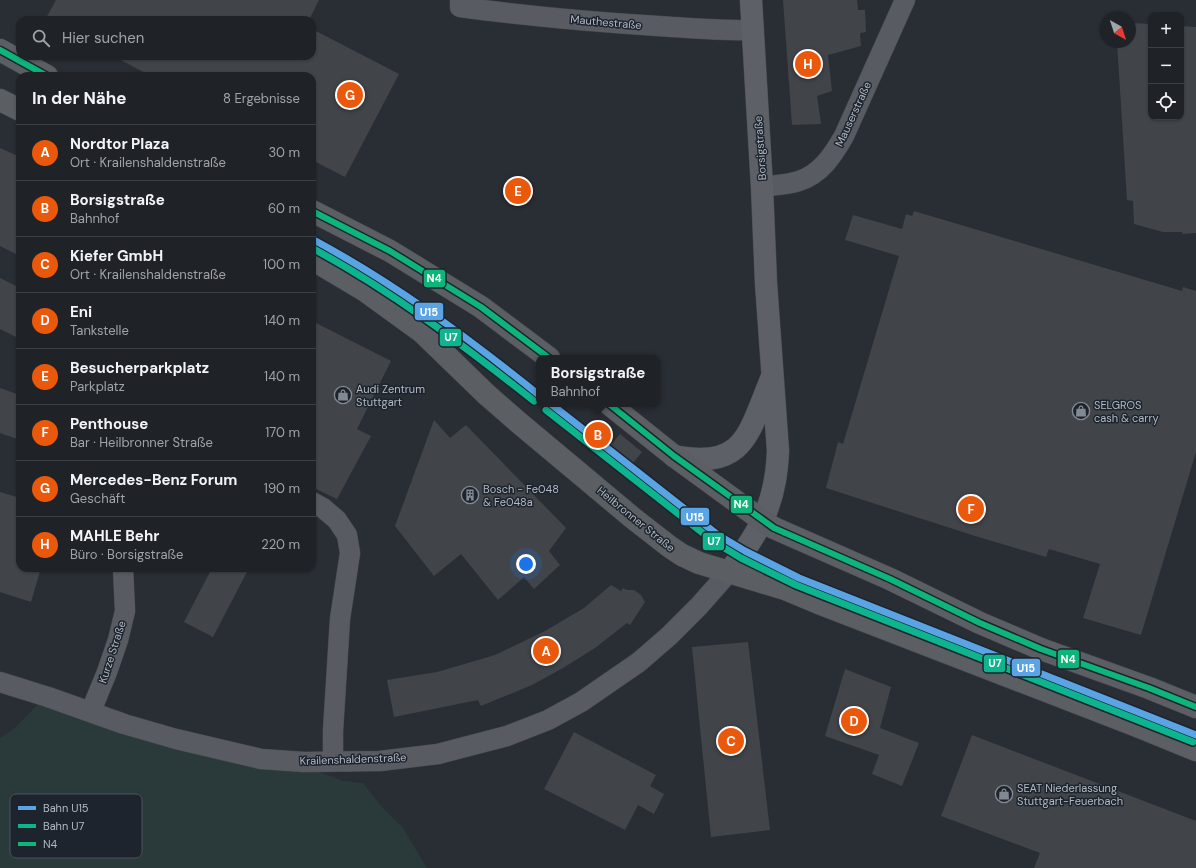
<!DOCTYPE html>
<html lang="de">
<head>
<meta charset="utf-8">
<style>
	body { margin:0; font-family:"DM Sans",sans-serif; background:#2c2f33; color:#f1f3f6 }
	.controls { position:absolute; right:12px; top:12px; display:grid; overflow:hidden; border-radius:8px; box-shadow:0 1px 3px #0004 }
	.controls button { width:36px; height:36px; display:grid; place-items:center; padding:0; border:0; border-bottom:1px solid #3c3f44; background:#1f2227; color:#f1f3f6; font:20px sans-serif }
	.compass { position:absolute; left:1100px; top:12px; width:36px; height:36px; border-radius:50%; background:#1f2227; box-shadow:0 1px 3px #0004; rotate:141deg }
	.you { position:absolute; left:526px; top:564px; width:14px; height:14px; margin:-10px; border:3px solid #fff; border-radius:50%; background:#1a73e8; box-shadow:0 0 0 6px #1a73e833 }
	.badge { display:grid; place-items:center; width:26px; height:26px; border-radius:50%; background:#ea580c; color:#fff; font-size:13px; font-weight:700 }
	.pin { position:absolute; translate:-50% -50%; border:2px solid #fff; box-shadow:0 1px 4px #0006 }
	.popup { position:absolute; left:536px; top:355px; width:124px; height:52px; box-sizing:border-box; display:grid; place-content:center; border-radius:8px; background:#1f2227; filter:drop-shadow(0 1px 3px #0005); font-size:13px; white-space:nowrap; color:#a1a4a7 }
	.popup b { font-size:15px; color:#f1f3f6 }
	.popup::after { content:''; position:absolute; left:50%; top:100%; margin-left:-8px; border:8px solid transparent; border-top-color:#1f2227 }
	.list { margin:0; padding:0; list-style:none }
	h2 { display:flex; justify-content:space-between; align-items:center; height:52px; margin:0; padding:0 16px; font-size:17px }
	h2 small { font-size:13px; font-weight:400; color:#a1a4a7 }
	.list li { display:grid; grid-template-columns:26px 1fr auto; gap:12px; align-items:center; box-sizing:border-box; height:56px; padding:0 16px; border-top:1px solid #3c3f44 }
	.list b { display:block; font-size:15px; white-space:nowrap }
	.list p { margin:0; font-size:13px; white-space:nowrap; color:#a1a4a7 }
	.list em { font-size:13px; font-style:normal; color:#a1a4a7 }
	.icon { flex:none; width:22px; height:22px; fill:none; stroke:currentColor; stroke-width:2; stroke-linecap:round; stroke-linejoin:round }
	.map { position:relative; flex:none; width:1196px; height:868px; overflow:hidden }
	.search { position:absolute; background:#1f2227; box-shadow:0 1px 3px #0004; left:16px; top:16px; width:300px; height:44px; display:flex; align-items:center; gap:10px; box-sizing:border-box; padding:0 14px; border-radius:12px; color:#a1a4a7; font-size:15px }
	.panel { position:absolute; background:#1f2227; box-shadow:0 1px 3px #0004; left:16px; top:72px; width:300px; height:500px; border-radius:12px }
	.map>svg:first-child { display:block }
	.green { fill:#2a393a }
	.building { fill:#41454a }
	.lines { fill:none; stroke-linecap:round; stroke-linejoin:round }
	.minor-casing { stroke:#45494d; stroke-width:21 }
	.secondary-casing { stroke:#464a51; stroke-width:23 }
	.primary-casing { stroke:#464a51; stroke-width:23 }
	.minor { stroke:#585c62; stroke-width:20 }
	.secondary { stroke:#5d6066; stroke-width:22 }
	.primary { stroke:#5b5f63; stroke-width:22 }
	.bus-1-casing { stroke:#1d242d; stroke-width:9 }
	.bus-1 { stroke:#0db57a; stroke-width:6 }
	.rail-1-casing { stroke:#1d242d; stroke-width:10 }
	.rail-2-casing { stroke:#1d242d; stroke-width:10 }
	.rail-1 { stroke:#5aa4e6; stroke-width:7 }
	.rail-2 { stroke:#0eb48d; stroke-width:7 }
	.labels { text-anchor:middle; stroke-width:3; stroke-linejoin:round; paint-order:stroke }
	.street-label { font-size:11px; fill:#b3bac4; stroke:#1d242d }
	.poi-label { font-size:11px; fill:#b3bac4; stroke:#1d242d; text-anchor:start }
	.key { fill:#1d242d; stroke:#4a515a; stroke-width:1 }
	.key-label { font-size:11px; fill:#b3bac4 }
	.line-badge { stroke:#1d242d; stroke-width:1.5 }
	.badge-label { font-size:11px; text-anchor:middle; font-weight:bold; fill:#fff }
</style>
</head>
<body>
<div class="map">
<svg width="1196" height="868" viewBox="0 0 1196 868">
	<rect width="100%" height="100%" fill="#292e34"/>
	<!-- green -->
	<polygon class="green" points="38,704 305,767 344,781 363,783 381,806 403,828 427,868 0,868 0,738 16,727"/>
	<!-- building -->
	<g class="building">
		<polygon points="56,0 319,0 309,20 45,20"/>
		<polygon points="783,0 857,0 858,10 865,10 866,32 860,33 861,46 828,55 832,91 817,96 821,124 792,125"/>
		<polygon points="1130,23 1151,24 1151,117 1181,117 1181,26 1196,27 1196,233 1183,234 1182,232 1163,232 1134,224 1133,201 1127,200 1117,42 1130,42"/>
		<polygon points="312,29 399,74 345,177 312,160 312,76 151,76 113,56 312,56"/>
		<polygon points="0,148 20,157 20,256 0,246"/>
		<polygon points="914,211 1182,291 1183,287 1196,291 1196,452 1141,635 1083,618 1100,564 1049,549 1046,557 975,536 826,488 838,442 843,444 899,256 845,240 853,215 902,229 906,214 912,216"/>
		<polygon points="0,278 20,288 20,339 0,329"/>
		<polygon points="312,321 391,361 357,429 371,436 337,499 312,487"/>
		<polygon points="0,388 20,395 20,440 0,433"/>
		<polygon points="434,420 450,438 466,425 566,528 549,551 560,565 534,589 524,577 498,600 461,554 434,576 395,526"/>
		<polygon points="620,434 642,452 624,474 602,456"/>
		<polygon points="0,492 20,498 20,568 41,568 31,602 0,592"/>
		<polygon points="212,568 249,568 213,637 184,622"/>
		<polygon points="611,585 621,591 623,588 627,590 634,590 641,595 645,602 630,625 627,623 595,648 563,668 532,685 481,706 478,700 394,717 387,680 437,672 495,655 545,631 584,608"/>
		<polygon points="748,642 770,830 711,837 692,647"/>
		<polygon points="845,669 891,687 880,728 919,743 902,786 872,774 879,755 825,736"/>
		<polygon points="574,732 656,775 650,786 664,794 654,814 638,805 625,830 544,789"/>
		<polygon points="972,735 1196,821 1196,868 1034,868 1040,853 941,816"/>
	</g>
	<g class="lines">
		<defs>
			<g id="minor">
				<path d="M460,0V7C526,16 592,22 658,26C690,28 721,31 753,30"/>
				<path d="M762,187C774,185 787,185 799,181C821,174 833,155 844,136L905,0"/>
				<polyline points="312,502 323,508 337,520 347,535 350,553 340,619 333,731 333,761"/>
				<polyline points="0,682 48,697 124,724 176,739 261,759 304,762 380,761 438,754 507,736 548,720 581,702 639,662 669,636 699,606 729,572"/>
				<polyline points="91,711 107,672 118,640 125,611 123,568"/>
			</g>
			<g id="secondary">
				<path d="M674,456C744,470 748,435 771,379"/>
				<path d="M729,572C760,531 776,504 778,451L766,283L762,187L751,0"/>
			</g>
			<g id="primary">
				<polyline points="0,50 47,76"/>
				<polyline points="0,100 20,110"/>
				<polyline points="312,211 390,251 481,307 549,358"/>
				<polyline points="312,259 364,290 422,332 486,394 518,422 634,519 670,547 682,555 699,563 785,589 821,604 1137,726 1196,750"/>
				<polyline points="609,404 674,456 763,521 774,528 890,579 980,623 1041,649 1149,688 1196,707"/>
			</g>
		</defs>
		<!-- minor casing -->
		<use href="#minor" class="minor-casing"/>
		<!-- secondary casing -->
		<use href="#secondary" class="secondary-casing"/>
		<!-- primary casing -->
		<use href="#primary" class="primary-casing"/>
		<!-- minor -->
		<use href="#minor" class="minor"/>
		<!-- secondary -->
		<use href="#secondary" class="secondary"/>
		<!-- primary -->
		<use href="#primary" class="primary"/>
		<defs>
			<g id="bus-1">
				<polyline points="0,50 47,76"/>
				<polyline points="312,211 390,251 481,307 549,358"/>
				<polyline points="609,404 674,456 774,528 890,579 980,623 1041,649 1149,688 1196,707"/>
			</g>
		</defs>
		<!-- bus-1 casing -->
		<use href="#bus-1" class="bus-1-casing"/>
		<!-- bus-1 -->
		<use href="#bus-1" class="bus-1"/>
		<defs>
			<g id="rail-1">
				<path d="M312,239C394,283 467,337 539,395"/>
				<polyline points="551,404 718,535 745,551 799,578 1196,735"/>
			</g>
			<g id="rail-2">
				<path d="M312,248C392,291 463,345 534,401"/>
				<polyline points="546,410 713,541 741,558 796,585 1193,742"/>
			</g>
		</defs>
		<!-- rail-1 casing -->
		<use href="#rail-1" class="rail-1-casing"/>
		<!-- rail-2 casing -->
		<use href="#rail-2" class="rail-2-casing"/>
		<!-- rail-1 -->
		<use href="#rail-1" class="rail-1"/>
		<!-- rail-2 -->
		<use href="#rail-2" class="rail-2"/>
	</g>
	<!-- icons -->
	<defs>
		<symbol id="shop-ring" viewBox="-11 -11 22 22"><circle r="9.5" fill="#1d242d" stroke="#838992" stroke-width="1.5"/><path d="M-5-2.5h2.3a2.7 3.5 0 0 1 5.4 0H5L5.5 6h-11ZM-1.5-2.5h3a1.5 2.3 0 0 0-3 0Z" fill="#838992"/></symbol>
		<symbol id="building-ring" viewBox="-11 -11 22 22"><circle r="9.5" fill="#1d242d" stroke="#838992" stroke-width="1.5"/><path d="M-4-6H4V6H1V3H-1V6H-4ZM-2.5-4.3h1.7v1.8h-1.7ZM.8-4.3h1.7v1.8H.8ZM-2.5-1h1.7V.8h-1.7ZM.8-1h1.7V.8H.8Z" fill="#838992"/></symbol>
	</defs>
	<g fill-rule="evenodd">
		<use href="#shop-ring" x="333" y="385" width="20" height="20"/>
		<use href="#shop-ring" x="1071" y="401" width="20" height="20"/>
		<use href="#building-ring" x="460" y="485" width="20" height="20"/>
		<use href="#shop-ring" x="994" y="784" width="20" height="20"/>
	</g>
	<g class="labels">
		<!-- street labels -->
		<g class="street-label">
			<text transform="translate(606 22) rotate(5)" y="4">Mauthestraße</text>
			<text transform="translate(853 114) rotate(-65)" y="4">Mauserstraße</text>
			<text transform="translate(760 148) rotate(-94)" y="4">Borsigstraße</text>
			<text transform="translate(636 519) rotate(39)" y="4">Heilbronner Straße</text>
			<text transform="translate(112 652) rotate(-72)" y="4">Kurze Straße</text>
			<text transform="translate(353 759) rotate(-2)" y="4">Krailenshaldenstraße</text>
		</g>
		<!-- poi labels -->
		<g class="poi-label">
			<text x="356" y="393">Audi Zentrum<tspan x="356" dy="13">Stuttgart</tspan></text>
			<text x="1094" y="409">SELGROS<tspan x="1094" dy="13">cash &amp; carry</tspan></text>
			<text x="483" y="493">Bosch - Fe048<tspan x="483" dy="13">&amp; Fe048a</tspan></text>
			<text x="1017" y="792">SEAT Niederlassung<tspan x="1017" dy="13">Stuttgart-Feuerbach</tspan></text>
		</g>
	</g>
	<!-- legend -->
	<rect x="10" y="794" width="132" height="64" rx="6" class="key"/>
	<rect x="18" y="806" width="18" height="4" fill="#5aa4e6"/>
	<rect x="18" y="824" width="18" height="4" fill="#0eb48d"/>
	<rect x="18" y="842" width="18" height="4" fill="#0db57a"/>
	<g class="key-label">
		<text x="43" y="812">Bahn U15</text>
		<text x="43" y="830">Bahn U7</text>
		<text x="43" y="848">N4</text>
	</g>
	<g class="line-badge">
		<rect x="423" y="269" width="23" height="19" rx="4" fill="#0db57a"/>
		<rect x="414" y="302" width="30" height="19" rx="4" fill="#5aa4e6"/>
		<rect x="439" y="328" width="23" height="19" rx="4" fill="#0eb48d"/>
		<rect x="730" y="495" width="23" height="19" rx="4" fill="#0db57a"/>
		<rect x="680" y="507" width="30" height="19" rx="4" fill="#5aa4e6"/>
		<rect x="702" y="532" width="23" height="19" rx="4" fill="#0eb48d"/>
		<rect x="1057" y="649" width="23" height="20" rx="4" fill="#0db57a"/>
		<rect x="983" y="654" width="23" height="19" rx="4" fill="#0eb48d"/>
		<rect x="1011" y="658" width="30" height="19" rx="4" fill="#5aa4e6"/>
	</g>
	<g class="badge-label">
		<text x="434" y="282">N4</text>
		<text x="429" y="316">U15</text>
		<text x="451" y="341">U7</text>
		<text x="741" y="508">N4</text>
		<text x="695" y="521">U15</text>
		<text x="714" y="545">U7</text>
		<text x="1068" y="663">N4</text>
		<text x="995" y="667">U7</text>
		<text x="1026" y="672">U15</text>
	</g>
</svg>
<div class="controls">
<button>+</button>
<button>−</button>
<button><svg class="icon" aria-label="locate" viewBox="0 0 24 24"><circle cx="12" cy="12" r="6"/><path d="M12 2v4M12 18v4M2 12h4M18 12h4"/></svg></button>
</div>
<svg class="compass" viewBox="-18 -18 36 36"><path d="M0-13l5 13h-10z" fill="#e53935"/><path d="M0 13l5-13h-10z" fill="#a1a4a7"/></svg>
<div class="you"></div>
<div class="pin badge" style="left:546px;top:651px">A</div>
<div class="pin badge" style="left:598px;top:435px">B</div>
<div class="popup"><b>Borsigstraße</b>Bahnhof</div>
<div class="pin badge" style="left:731px;top:741px">C</div>
<div class="pin badge" style="left:854px;top:721px">D</div>
<div class="pin badge" style="left:518px;top:191px">E</div>
<div class="pin badge" style="left:971px;top:509px">F</div>
<div class="pin badge" style="left:350px;top:95px">G</div>
<div class="pin badge" style="left:808px;top:64px">H</div>
<div class="search"><svg class="icon" aria-label="search" viewBox="0 0 24 24"><circle cx="10" cy="10" r="6"/><path d="M15 15l6 6"/></svg>Hier suchen</div>
<section class="panel">
<h2>In der Nähe<small>8 Ergebnisse</small></h2>
<ul class="list">
<li><span class="badge">A</span><div><b>Nordtor Plaza</b><p>Ort · Krailenshaldenstraße</p></div><em>30 m</em></li>
<li><span class="badge">B</span><div><b>Borsigstraße</b><p>Bahnhof</p></div><em>60 m</em></li>
<li><span class="badge">C</span><div><b>Kiefer GmbH</b><p>Ort · Krailenshaldenstraße</p></div><em>100 m</em></li>
<li><span class="badge">D</span><div><b>Eni</b><p>Tankstelle</p></div><em>140 m</em></li>
<li><span class="badge">E</span><div><b>Besucherparkplatz</b><p>Parkplatz</p></div><em>140 m</em></li>
<li><span class="badge">F</span><div><b>Penthouse</b><p>Bar · Heilbronner Straße</p></div><em>170 m</em></li>
<li><span class="badge">G</span><div><b>Mercedes-Benz Forum</b><p>Geschäft</p></div><em>190 m</em></li>
<li><span class="badge">H</span><div><b>MAHLE Behr</b><p>Büro · Borsigstraße</p></div><em>220 m</em></li>
</ul>
</section>
</div>
</body>
</html>
